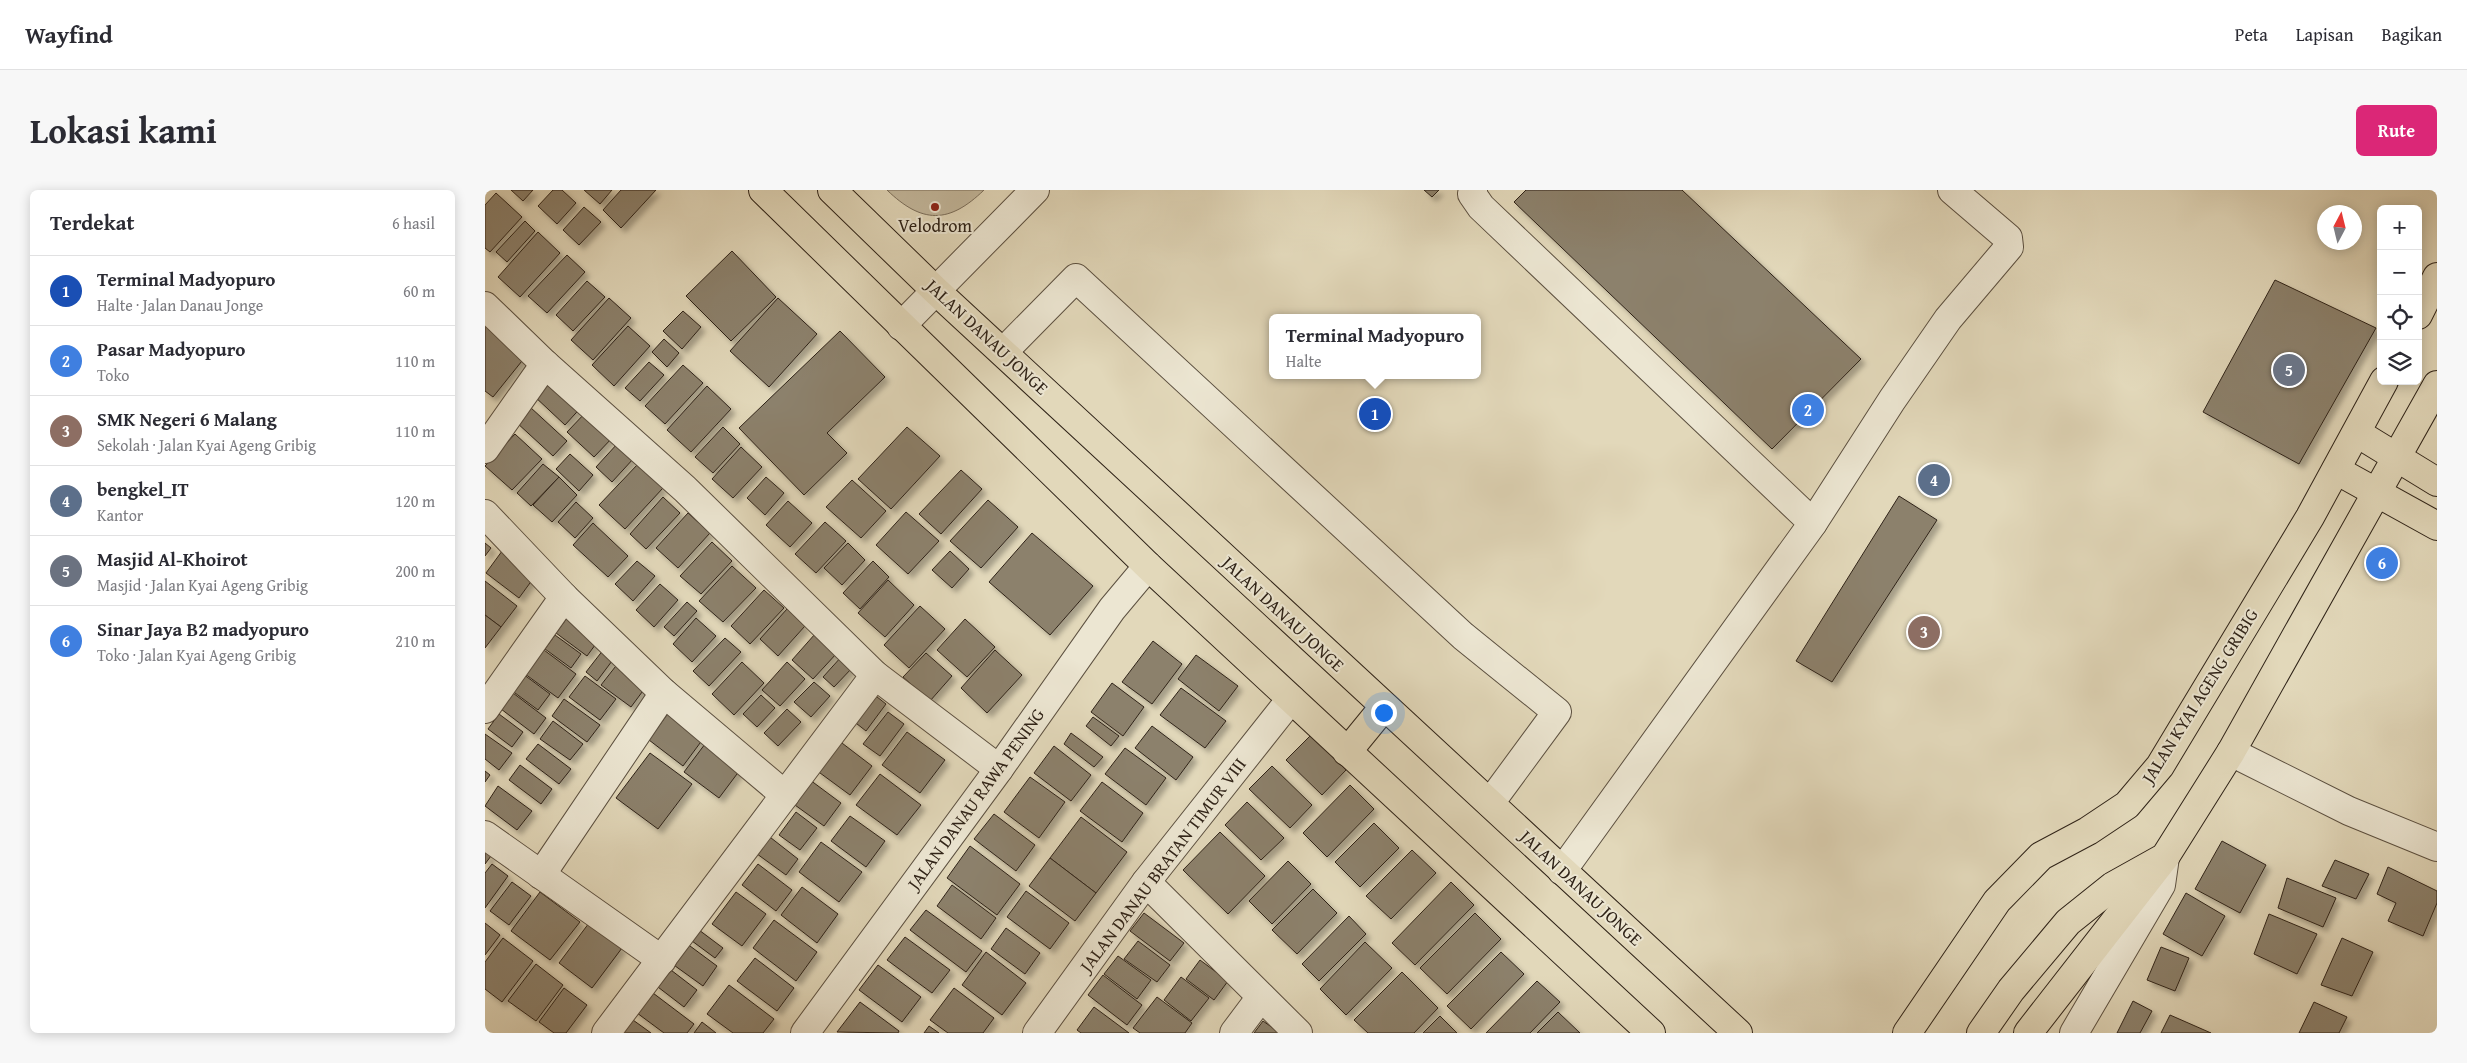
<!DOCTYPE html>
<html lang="id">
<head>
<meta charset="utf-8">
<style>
	body { margin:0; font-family:"Gentium Book Plus",serif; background:#f7f7f7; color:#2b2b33 }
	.controls { position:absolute; right:15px; top:15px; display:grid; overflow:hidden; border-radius:8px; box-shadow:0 2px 12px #0003 }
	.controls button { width:45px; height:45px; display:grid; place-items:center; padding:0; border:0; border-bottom:1px solid #e1e1e2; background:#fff; color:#2b2b33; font:25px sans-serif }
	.compass { position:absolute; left:1832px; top:15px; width:45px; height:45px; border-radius:50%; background:#fff; box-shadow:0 2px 12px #0003; rotate:7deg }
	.you { position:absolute; left:898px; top:522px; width:18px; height:18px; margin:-12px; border:4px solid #fff; border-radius:50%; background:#1a73e8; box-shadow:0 0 0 8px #1a73e833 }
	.badge { display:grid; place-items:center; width:32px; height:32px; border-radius:50%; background:#db2777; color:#fff; font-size:16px; font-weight:700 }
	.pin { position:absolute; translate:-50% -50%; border:2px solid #fff; box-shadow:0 1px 5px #0006 }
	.popup { position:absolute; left:784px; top:124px; width:212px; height:65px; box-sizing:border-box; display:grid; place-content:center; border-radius:8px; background:#fff; filter:drop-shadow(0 1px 4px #0005); font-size:16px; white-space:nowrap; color:#7c7c81 }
	.popup b { font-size:19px; color:#2b2b33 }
	.popup::after { content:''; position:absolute; left:50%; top:100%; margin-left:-10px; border:10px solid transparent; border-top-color:#fff }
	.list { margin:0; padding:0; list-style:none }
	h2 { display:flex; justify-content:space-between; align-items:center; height:65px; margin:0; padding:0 20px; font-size:21px }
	h2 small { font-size:16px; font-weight:400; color:#7c7c81 }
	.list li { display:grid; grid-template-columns:32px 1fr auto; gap:15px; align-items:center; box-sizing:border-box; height:70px; padding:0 20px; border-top:1px solid #e1e1e2 }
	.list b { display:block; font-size:19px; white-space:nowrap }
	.list p { margin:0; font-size:16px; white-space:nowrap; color:#7c7c81 }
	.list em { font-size:16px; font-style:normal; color:#7c7c81 }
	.icon { flex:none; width:28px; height:28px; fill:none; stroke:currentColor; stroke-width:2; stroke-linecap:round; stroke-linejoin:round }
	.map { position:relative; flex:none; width:1952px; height:843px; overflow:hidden; border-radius:8px }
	header { display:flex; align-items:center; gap:30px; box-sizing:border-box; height:70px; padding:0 25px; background:#fff; border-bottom:1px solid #e1e1e2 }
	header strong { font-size:24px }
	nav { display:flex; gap:28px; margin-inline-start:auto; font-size:18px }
	.intro { display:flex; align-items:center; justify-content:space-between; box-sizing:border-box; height:120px; padding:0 30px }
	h1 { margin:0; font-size:35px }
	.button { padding:12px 22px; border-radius:8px; background:#db2777; color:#fff; font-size:18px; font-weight:700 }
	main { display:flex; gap:30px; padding:0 30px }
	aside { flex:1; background:#fff; border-radius:8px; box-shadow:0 2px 12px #0003 }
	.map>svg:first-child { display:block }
	.green { fill:#c4b99e; stroke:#7a6e5b }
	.building { fill:#8c816c; stroke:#2f2318; filter:url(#shadow) }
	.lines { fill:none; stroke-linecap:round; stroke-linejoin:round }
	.minor-casing { stroke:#5c5040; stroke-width:30 }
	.major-casing { stroke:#2f2318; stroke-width:30 }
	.highway-casing { stroke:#2f2318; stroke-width:30 }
	.minor { stroke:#ece6d2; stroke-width:28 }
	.major { stroke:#e2d8ba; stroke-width:28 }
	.highway { stroke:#e2d8ba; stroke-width:28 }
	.poi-dot { fill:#8f2418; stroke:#ece6d2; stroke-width:2 }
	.labels { text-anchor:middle; stroke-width:4; stroke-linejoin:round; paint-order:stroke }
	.poi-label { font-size:18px; fill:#2f2318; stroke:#ece6d2 }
	.street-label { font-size:18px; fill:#2f2318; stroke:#ece6d2 }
</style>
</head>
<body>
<header>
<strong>Wayfind</strong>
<nav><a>Peta</a><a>Lapisan</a><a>Bagikan</a></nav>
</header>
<div class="intro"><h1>Lokasi kami</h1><a class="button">Rute</a></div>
<main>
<aside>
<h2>Terdekat<small>6 hasil</small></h2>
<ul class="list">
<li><span class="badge" style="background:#1a4fb4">1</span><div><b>Terminal Madyopuro</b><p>Halte · Jalan Danau Jonge</p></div><em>60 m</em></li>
<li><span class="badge" style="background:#3f7fe0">2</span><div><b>Pasar Madyopuro</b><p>Toko</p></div><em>110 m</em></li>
<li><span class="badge" style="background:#8d6e63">3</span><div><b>SMK Negeri 6 Malang</b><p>Sekolah · Jalan Kyai Ageng Gribig</p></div><em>110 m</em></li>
<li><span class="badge" style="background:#5c6f8a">4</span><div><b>bengkel_IT</b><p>Kantor</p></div><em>120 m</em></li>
<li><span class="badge" style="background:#6b7280">5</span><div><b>Masjid Al-Khoirot</b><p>Masjid · Jalan Kyai Ageng Gribig</p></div><em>200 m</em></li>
<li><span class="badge" style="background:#3f7fe0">6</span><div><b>Sinar Jaya B2 madyopuro</b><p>Toko · Jalan Kyai Ageng Gribig</p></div><em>210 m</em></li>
</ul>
</aside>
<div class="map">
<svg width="1952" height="843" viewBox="0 0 1952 843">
	<defs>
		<filter id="shadow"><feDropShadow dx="4.5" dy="4.5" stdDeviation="2.5" flood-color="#0004"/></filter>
	</defs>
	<rect width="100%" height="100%" fill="#e2d8ba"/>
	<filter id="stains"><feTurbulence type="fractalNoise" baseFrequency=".004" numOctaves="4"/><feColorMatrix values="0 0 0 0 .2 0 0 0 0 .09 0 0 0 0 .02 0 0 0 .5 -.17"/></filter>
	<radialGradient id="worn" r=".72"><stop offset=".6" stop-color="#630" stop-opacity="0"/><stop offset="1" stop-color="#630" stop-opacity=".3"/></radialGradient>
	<!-- green -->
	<path class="green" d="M402,0H499C464,34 437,34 402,0Z"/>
	<!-- building -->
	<g class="building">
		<polygon points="26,0 48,0 38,11"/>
		<polygon points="68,0 77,0 91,13 72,34 53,16"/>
		<polygon points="99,0 127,0 115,14"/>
		<polygon points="136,0 171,0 136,38 118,20"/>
		<polygon points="939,0 954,0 947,7"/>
		<polygon points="1041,0 1197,0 1376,169 1287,259 1029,12"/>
		<polygon points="11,3 37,27 5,62 0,58 0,15"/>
		<polygon points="99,17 116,32 94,55 78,40"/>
		<polygon points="40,31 50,41 22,72 11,62"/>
		<polygon points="53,42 75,63 35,107 13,87"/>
		<polygon points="247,61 291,107 246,151 201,106"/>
		<polygon points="82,65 100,82 62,123 43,106"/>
		<polygon points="1790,90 1891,138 1814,274 1718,222"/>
		<polygon points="102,91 120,107 88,141 71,125"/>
		<polygon points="124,108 146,128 108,170 86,150"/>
		<polygon points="293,108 332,144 284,197 245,161"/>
		<polygon points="198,121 216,137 197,159 178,141"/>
		<polygon points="0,126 45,161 8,207 0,201"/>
		<polygon points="143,136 165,156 129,196 107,175"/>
		<polygon points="355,141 400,187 342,243 362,263 319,305 254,238"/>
		<polygon points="179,149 194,163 182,177 167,162"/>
		<polygon points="164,172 179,185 155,211 140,198"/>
		<polygon points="198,175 218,193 180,234 160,216"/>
		<polygon points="68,183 100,213 80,235 48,205"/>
		<polygon points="222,196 246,219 206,262 182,240"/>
		<polygon points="45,217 82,251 68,266 31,232"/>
		<polygon points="102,221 129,246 109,267 82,242"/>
		<polygon points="238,237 255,254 228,283 210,267"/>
		<polygon points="422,237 455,266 406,319 373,289"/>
		<polygon points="30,244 57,269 27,300 0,276"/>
		<polygon points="133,253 149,268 127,292 111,277"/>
		<polygon points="256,257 277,277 248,308 227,289"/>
		<polygon points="85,264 108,285 94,301 71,279"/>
		<polygon points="58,274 74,287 46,316 32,303"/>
		<polygon points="153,274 178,298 140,339 114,315"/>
		<polygon points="476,280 497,299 456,344 434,324"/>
		<polygon points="74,287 92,305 67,332 48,315"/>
		<polygon points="281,287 299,303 280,325 262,308"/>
		<polygon points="367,290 401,321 376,348 341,317"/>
		<polygon points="1414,306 1452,330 1347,492 1311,471"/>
		<polygon points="178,307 195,323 161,359 145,344"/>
		<polygon points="503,310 533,337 496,378 465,351"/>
		<polygon points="303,311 327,333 305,357 281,335"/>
		<polygon points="91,312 108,328 90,348 73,332"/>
		<polygon points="421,322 454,351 423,384 391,355"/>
		<polygon points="203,323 225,343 193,378 171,358"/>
		<polygon points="340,332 361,351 331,383 310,364"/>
		<polygon points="108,333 143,366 123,387 88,355"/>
		<polygon points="547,343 608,396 565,445 504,392"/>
		<polygon points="227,352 247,371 216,404 195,386"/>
		<polygon points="0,353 6,358 0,366"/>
		<polygon points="363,353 380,370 357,395 339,378"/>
		<polygon points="20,357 53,382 34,408 1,383"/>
		<polygon points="465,361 484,379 467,398 447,380"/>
		<polygon points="152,371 170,386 148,411 130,394"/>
		<polygon points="388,371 404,387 375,419 358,403"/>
		<polygon points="247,376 271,398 238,432 214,411"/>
		<polygon points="403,390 429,415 400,447 373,423"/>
		<polygon points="0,391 32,416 16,437 0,425"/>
		<polygon points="175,394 193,410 169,437 151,420"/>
		<polygon points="279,400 299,418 265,454 246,436"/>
		<polygon points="202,412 212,421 189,446 179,437"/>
		<polygon points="435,416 460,439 424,478 399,455"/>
		<polygon points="302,419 320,436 293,466 275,449"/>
		<polygon points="85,424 116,447 102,466 71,443"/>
		<polygon points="0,425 16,437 0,458"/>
		<polygon points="211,428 231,446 207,472 188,454"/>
		<polygon points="480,429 510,457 482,487 452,460"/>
		<polygon points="330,444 352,463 328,489 307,470"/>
		<polygon points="70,445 96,464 86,478 60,459"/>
		<polygon points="240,448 256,462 224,496 208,481"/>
		<polygon points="668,451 697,474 667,514 637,492"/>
		<polygon points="122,455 133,463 112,491 101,482"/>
		<polygon points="59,460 91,484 73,508 40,484"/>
		<polygon points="510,460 537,485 502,523 476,498"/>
		<polygon points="441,463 467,486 445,511 418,487"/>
		<polygon points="711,465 753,496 734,521 693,489"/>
		<polygon points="357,466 368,477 349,497 338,487"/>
		<polygon points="134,472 163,494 146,517 116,495"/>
		<polygon points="257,472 279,493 249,525 227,504"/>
		<polygon points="302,472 320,489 295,516 277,500"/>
		<polygon points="38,484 65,504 53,520 26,500"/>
		<polygon points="100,486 131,509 115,530 84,507"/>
		<polygon points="329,492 345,506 326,527 309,512"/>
		<polygon points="627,493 659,517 638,546 606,522"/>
		<polygon points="696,498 741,531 720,558 675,525"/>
		<polygon points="382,499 401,514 381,541 362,526"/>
		<polygon points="28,503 61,528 49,544 16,519"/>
		<polygon points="276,505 290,518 272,537 258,524"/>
		<polygon points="79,509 115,535 102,552 67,526"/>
		<polygon points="186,519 221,545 198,576 164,550"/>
		<polygon points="302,519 316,532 293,556 279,543"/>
		<polygon points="403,522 419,534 395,566 378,554"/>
		<polygon points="14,524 38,542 27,557 3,539"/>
		<polygon points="608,527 634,546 626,556 601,536"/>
		<polygon points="68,531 98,554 85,570 55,549"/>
		<polygon points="667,536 708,567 691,590 650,558"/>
		<polygon points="422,542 460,570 435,603 397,575"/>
		<polygon points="586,543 618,567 609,577 579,554"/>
		<polygon points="0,544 27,563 14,580 0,569"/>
		<polygon points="826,545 861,580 837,605 801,570"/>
		<polygon points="223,550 258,576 234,608 199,582"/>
		<polygon points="353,550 387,576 365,605 331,580"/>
		<polygon points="53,554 86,579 74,594 41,569"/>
		<polygon points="569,556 606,585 586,611 549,583"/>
		<polygon points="640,558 681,588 661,615 620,584"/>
		<polygon points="165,563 207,594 173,639 131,608"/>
		<polygon points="35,575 67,599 56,614 24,590"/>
		<polygon points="787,576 827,615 805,638 764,599"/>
		<polygon points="0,581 5,585 0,592"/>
		<polygon points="395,584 436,615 412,645 371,615"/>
		<polygon points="321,587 356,613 339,636 303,610"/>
		<polygon points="545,587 580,612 554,648 519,622"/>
		<polygon points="617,592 658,623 637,652 595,621"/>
		<polygon points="865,595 889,619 842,667 818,643"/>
		<polygon points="13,596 47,621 32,640 0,616"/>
		<polygon points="762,612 799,648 776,670 740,635"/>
		<polygon points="311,622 332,638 315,660 294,645"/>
		<polygon points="509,624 550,655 531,681 489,649"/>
		<polygon points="365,626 400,651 381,677 346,651"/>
		<polygon points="596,627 642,662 611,703 565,668"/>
		<polygon points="889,633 914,658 875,697 850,672"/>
		<polygon points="735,642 780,686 743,724 698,680"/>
		<polygon points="281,644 313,669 301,685 268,661"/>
		<polygon points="1737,651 1781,675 1755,723 1710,699"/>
		<polygon points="336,652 377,682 354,712 314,682"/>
		<polygon points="485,656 535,694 512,725 462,688"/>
		<polygon points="927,660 951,683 906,729 881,706"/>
		<polygon points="0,662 6,666 0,674"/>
		<polygon points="565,668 611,703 590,731 544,696"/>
		<polygon points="1850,670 1884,684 1871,709 1837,696"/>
		<polygon points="803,671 826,694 787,734 764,711"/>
		<polygon points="7,674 23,686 0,718 0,683"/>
		<polygon points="273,674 307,700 291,721 257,695"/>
		<polygon points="1903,677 1952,701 1952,713 1938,746 1903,731 1911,713 1892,704"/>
		<polygon points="1802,688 1851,708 1838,737 1793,718"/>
		<polygon points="27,692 46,706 24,735 5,721"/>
		<polygon points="966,692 989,715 930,775 907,753"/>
		<polygon points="467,695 511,728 496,749 452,716"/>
		<polygon points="317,697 353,724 332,753 296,725"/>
		<polygon points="828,699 852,723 812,764 787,740"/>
		<polygon points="541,701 584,733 565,759 522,727"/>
		<polygon points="55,702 95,732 65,770 26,741"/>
		<polygon points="251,702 281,724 257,756 227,734"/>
		<polygon points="1701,703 1740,726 1717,766 1678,744"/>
		<polygon points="441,720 497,761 481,782 425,740"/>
		<polygon points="659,723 699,753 685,771 645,741"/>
		<polygon points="990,723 1016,749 962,804 935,778"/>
		<polygon points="1784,724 1832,744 1812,784 1769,764"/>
		<polygon points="864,726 881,744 834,791 817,774"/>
		<polygon points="289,730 332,762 311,791 268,758"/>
		<polygon points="0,733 15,745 0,765"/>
		<polygon points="104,733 137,758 107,798 74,773"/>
		<polygon points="210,737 238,758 230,768 203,748"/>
		<polygon points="521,738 555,763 540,784 506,759"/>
		<polygon points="420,747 465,780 447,803 402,770"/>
		<polygon points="18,748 48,771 17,812 0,799 0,772"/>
		<polygon points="1857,748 1888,762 1867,806 1836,795"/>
		<polygon points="653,751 685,775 672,792 639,769"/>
		<polygon points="880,752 907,778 861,825 835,799"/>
		<polygon points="201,753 232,776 218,796 186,773"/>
		<polygon points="1676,757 1704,768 1690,801 1662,790"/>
		<polygon points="501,762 541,793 517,825 477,795"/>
		<polygon points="1016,762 1039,784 986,839 962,816"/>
		<polygon points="633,766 666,790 652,809 619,784"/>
		<polygon points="270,768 309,798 292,821 252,791"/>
		<polygon points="715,770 743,791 729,810 701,789"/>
		<polygon points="51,774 78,795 51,831 23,811"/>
		<polygon points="393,775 436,807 417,832 374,800"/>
		<polygon points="182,777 212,800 199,817 169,794"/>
		<polygon points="917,782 953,818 929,843 883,843 869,830"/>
		<polygon points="618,785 657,815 642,835 603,805"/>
		<polygon points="696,787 724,808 706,831 679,810"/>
		<polygon points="1052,791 1075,812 1045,843 1001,843"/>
		<polygon points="244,795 289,829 278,843 248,843 222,824"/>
		<polygon points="79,798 102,815 81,843 69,843 54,832"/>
		<polygon points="469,798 509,828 498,843 463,843 445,830"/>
		<polygon points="164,800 209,834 202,843 179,843 148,820"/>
		<polygon points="672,807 707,833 700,843 655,843 648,838"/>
		<polygon points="1648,811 1667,821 1655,843 1632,843"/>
		<polygon points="375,812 414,841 413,843 352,842"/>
		<polygon points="1829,812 1862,827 1854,843 1814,843"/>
		<polygon points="609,817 644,843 596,843 592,840"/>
		<polygon points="1073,822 1095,843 1052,843"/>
		<polygon points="1685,825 1726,843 1676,843"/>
		<polygon points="955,826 972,843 938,843"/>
		<polygon points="148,830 166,843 138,843"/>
		<polygon points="778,831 795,843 769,843"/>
		<polygon points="217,832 231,843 209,843"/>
		<polygon points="444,836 454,843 439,843"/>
	</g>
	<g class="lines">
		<defs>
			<g id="minor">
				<polyline points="988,0 987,4 996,17 1328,333 1077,681"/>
				<polyline points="0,116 60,174 200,299 390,485 514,579"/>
				<polyline points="416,136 550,0"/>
				<polyline points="518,162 591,88 978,446 1072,522 1005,613"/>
				<polyline points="0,259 60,174"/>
				<polyline points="0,324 79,407 179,503 300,605"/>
				<polyline points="1328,333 1407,210 1463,129 1524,57 1523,48 1467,0"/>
				<polyline points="0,519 79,407"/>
				<polyline points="1746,562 1864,621 1952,657"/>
				<polyline points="0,645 177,770"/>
				<polyline points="56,685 179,503"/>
				<polyline points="661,692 813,843"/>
				<polyline points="121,843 390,485"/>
				<polyline points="320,843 514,579 627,419 663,376"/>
				<polyline points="552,843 661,692 806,509"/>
				<polyline points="749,843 776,807"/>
				<polyline points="1589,843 1676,695 1680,667"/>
			</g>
			<g id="major">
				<polyline points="278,0 663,376 1166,843"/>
				<polyline points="347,0 450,100 1253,843"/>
				<polyline points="1933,125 1952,87"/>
				<polyline points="1872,243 1952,292"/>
				<polyline points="1851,280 1952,336"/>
				<polyline points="862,562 898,518"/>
				<polyline points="1422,843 1512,711 1556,666 1603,641 1642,615 1675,576 1825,327 1899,191"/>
				<polyline points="1496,843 1526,800 1583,732 1628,696 1680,667 1746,562 1952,195"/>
			</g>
			<polyline id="highway" points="1543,843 1680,667"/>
		</defs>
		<!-- minor casing -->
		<use href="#minor" class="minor-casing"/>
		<!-- major casing -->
		<use href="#major" class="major-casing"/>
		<!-- highway casing -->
		<use href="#highway" class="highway-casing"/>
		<!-- minor -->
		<use href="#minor" class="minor"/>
		<!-- major -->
		<use href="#major" class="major"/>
		<!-- highway -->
		<use href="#highway" class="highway"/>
	</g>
	<!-- markers -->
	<circle class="poi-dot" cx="450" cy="17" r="5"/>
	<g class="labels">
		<!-- poi labels -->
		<g class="poi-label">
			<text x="450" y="42">Velodrom</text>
		</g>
		<!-- street labels -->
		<g class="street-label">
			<text transform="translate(502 147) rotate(43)" y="6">JALAN DANAU JONGE</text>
			<text transform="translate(798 424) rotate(43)" y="6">JALAN DANAU JONGE</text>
			<text transform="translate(1715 506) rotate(-58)" y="6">JALAN KYAI AGENG GRIBIG</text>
			<text transform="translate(491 609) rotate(-54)" y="6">JALAN DANAU RAWA PENING</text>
			<text transform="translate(678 675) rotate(-53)" y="6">JALAN DANAU BRATAN TIMUR VIII</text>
			<text transform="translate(1096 698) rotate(43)" y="6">JALAN DANAU JONGE</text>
		</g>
	</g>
	<rect width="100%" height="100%" filter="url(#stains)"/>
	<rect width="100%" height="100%" fill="url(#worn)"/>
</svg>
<div class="controls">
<button>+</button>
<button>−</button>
<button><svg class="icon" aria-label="locate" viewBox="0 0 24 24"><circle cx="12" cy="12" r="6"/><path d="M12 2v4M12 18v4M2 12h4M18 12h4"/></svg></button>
<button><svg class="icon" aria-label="layers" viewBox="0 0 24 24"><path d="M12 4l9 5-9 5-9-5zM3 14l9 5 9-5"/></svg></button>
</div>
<svg class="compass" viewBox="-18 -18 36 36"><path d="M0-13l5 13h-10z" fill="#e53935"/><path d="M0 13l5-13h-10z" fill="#7c7c81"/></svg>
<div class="you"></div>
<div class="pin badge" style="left:890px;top:224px;background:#1a4fb4">1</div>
<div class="popup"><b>Terminal Madyopuro</b>Halte</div>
<div class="pin badge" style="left:1323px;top:220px;background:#3f7fe0">2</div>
<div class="pin badge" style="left:1439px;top:442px;background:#8d6e63">3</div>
<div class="pin badge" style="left:1449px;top:290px;background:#5c6f8a">4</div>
<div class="pin badge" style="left:1804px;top:180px;background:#6b7280">5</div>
<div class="pin badge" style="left:1897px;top:373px;background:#3f7fe0">6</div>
</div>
</main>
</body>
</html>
